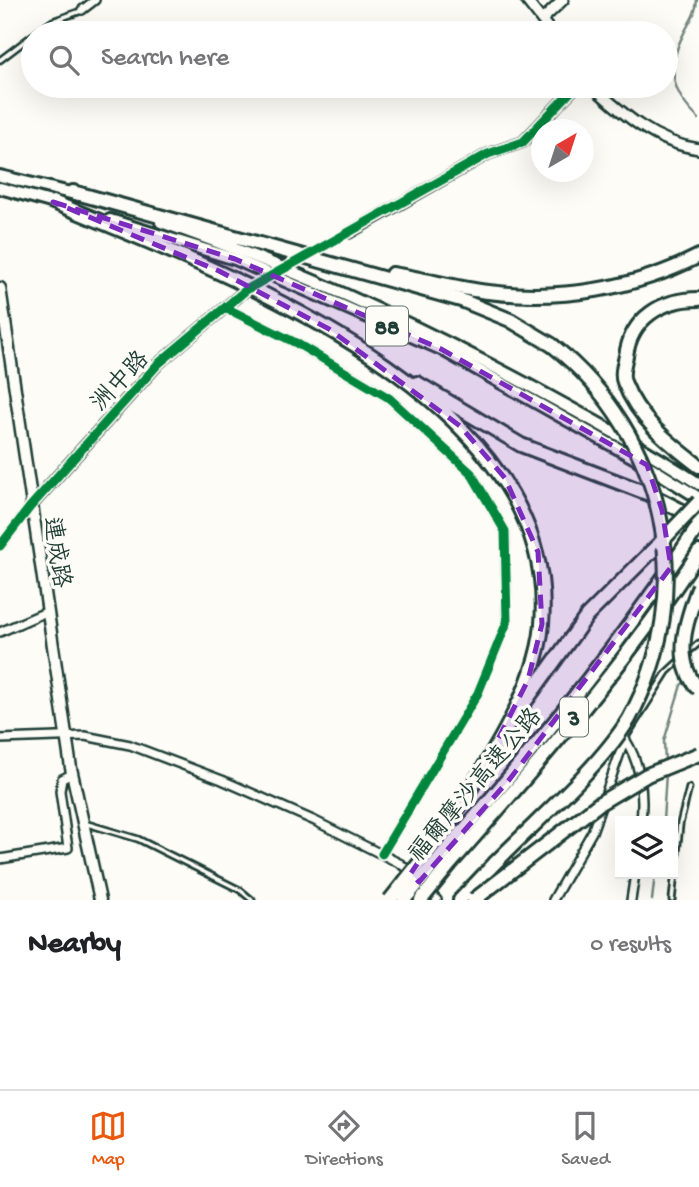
<!DOCTYPE html>
<html lang="en">
<head>
<meta charset="utf-8">
<style>
	body { margin:0; font-family:"Gochi Hand","LXGW WenKai TC",sans-serif; background:#f2f2f2; color:#202124 }
	.controls { position:absolute; right:21px; bottom:21px; display:grid; overflow:hidden; border-radius:0px; box-shadow:0 7px 28px #0002 }
	.controls button { width:63px; height:63px; display:grid; place-items:center; padding:0; border:0; border-bottom:2px solid #e0e0e0; background:#fff; color:#202124; font:35px sans-serif }
	.compass { position:absolute; left:531px; top:119px; width:63px; height:63px; border-radius:50%; background:#fff; box-shadow:0 7px 28px #0002; rotate:39deg }
	.list { margin:0; padding:0; list-style:none }
	h2 { display:flex; justify-content:space-between; align-items:center; height:91px; margin:0; padding:0 28px; font-size:30px }
	h2 small { font-size:23px; font-weight:400; color:#757577 }
	.icon { flex:none; width:38px; height:38px; fill:none; stroke:currentColor; stroke-width:2; stroke-linecap:round; stroke-linejoin:round }
	.map { position:relative; flex:none; width:699px; height:900px; overflow:hidden }
	.search { position:absolute; background:#fff; box-shadow:0 7px 28px #0002; left:21px; right:21px; top:21px; height:77px; display:flex; align-items:center; gap:18px; box-sizing:border-box; padding:0 24px; border-radius:38px; color:#757577; font-size:26px }
	.sheet { height:189px; background:#fff }
	nav { display:flex; justify-content:space-around; align-items:center; box-sizing:border-box; height:98px; border-top:2px solid #e0e0e0; background:#fff; font-size:19px; color:#757577 }
	nav a { display:grid; justify-items:center; gap:4px }
	nav .on { color:#ea580c }
	.map>svg:first-child { display:block }
	.lines { fill:none; stroke-linecap:round; stroke-linejoin:round }
	.stream { stroke:#75877f; stroke-width:2.5 }
	.tertiary-tunnel { stroke:#d1d6d0; stroke-width:9; stroke-dasharray:9 4.5; stroke-linecap:butt }
	.service-casing { stroke:#1f3d34; stroke-width:9 }
	.minor-casing { stroke:#1f3d34; stroke-width:12 }
	.tertiary-casing { stroke:#1f3d34; stroke-width:14 }
	.secondary-casing { stroke:#1f3d34; stroke-width:15 }
	.trunk-casing { stroke:#1f3d34; stroke-width:16 }
	.motorway-casing { stroke:#1f3d34; stroke-width:18 }
	.service { stroke:#fdfcf7; stroke-width:3.5 }
	.minor { stroke:#fdfcf7; stroke-width:7 }
	.tertiary { stroke:#fdfcf7; stroke-width:9 }
	.secondary { stroke:#fdfcf7; stroke-width:10 }
	.trunk { stroke:#fdfcf7; stroke-width:10 }
	.motorway { stroke:#fdfcf7; stroke-width:12 }
	.motorway-bridge-casing { stroke:#1f3d34; stroke-width:18; stroke-linecap:butt }
	.motorway-bridge { stroke:#fdfcf7; stroke-width:12 }
	.cycleway-casing { stroke:#fdfcf7; stroke-width:13 }
	.cycleway { stroke:#00873e; stroke-width:9 }
	.marked { fill:#7b2cbf; fill-opacity:0.2; stroke:#7b2cbf; stroke-width:5; stroke-dasharray:14 9; stroke-linejoin:round }
	.labels { text-anchor:middle; stroke-width:7; stroke-linejoin:round; paint-order:stroke }
	.shield { fill:#fdfcf7; stroke:#62766e; stroke-width:2 }
	.shield-label { font-size:23px; font-weight:bold; fill:#1f3d34 }
	.street-label { font-size:24px; fill:#1f3d34; stroke:#fdfcf7 }
</style>
</head>
<body>
<div class="map">
<svg width="699" height="900" viewBox="0 0 699 900">
	<rect width="100%" height="100%" fill="#fdfcf7"/>
	<filter id="ink" filterUnits="userSpaceOnUse"><feTurbulence type="fractalNoise" baseFrequency=".0143" numOctaves="2"/><feDisplacementMap in="SourceGraphic" scale="14" xChannelSelector="R" yChannelSelector="G"/><feConvolveMatrix kernelMatrix="1 2 1 2 8 2 1 2 1" color-interpolation-filters="sRGB"/></filter>
	<g filter="url(#ink)">
		<g class="lines">
			<!-- stream -->
			<g class="stream">
				<path d="M697,0C696,15 689,22 683,35C666,69 672,94 699,119"/>
				<polyline points="665,763 664,741 681,685 687,680"/>
				<polyline points="663,821 666,773"/>
				<polyline points="652,900 655,874"/>
			</g>
			<!-- tertiary-tunnel -->
			<polyline class="tertiary-tunnel" points="247,290 349,233"/>
			<defs>
				<g id="service">
					<polyline points="36,33 53,21 81,11"/>
					<polyline points="0,60 33,35"/>
					<polyline points="687,653 699,643"/>
					<polyline points="626,737 667,672 682,658"/>
					<polyline points="84,823 138,839 240,890 252,900"/>
					<polyline points="672,900 680,824 689,788"/>
				</g>
				<g id="minor">
					<polyline points="82,10 95,0"/>
					<polyline points="226,308 296,343 389,398 471,473 505,531 507,622 478,693 382,854"/>
					<polyline points="0,546 30,507"/>
					<polyline points="0,632 46,612"/>
					<polyline points="0,739 85,736 130,745 222,780 315,821 401,864 413,875"/>
					<polyline points="0,859 68,848 60,791 62,779 72,774"/>
					<polyline points="426,889 437,900"/>
					<path d="M553,900L592,832L625,739C641,764 644,792 641,821"/>
					<polyline points="631,900 635,874"/>
				</g>
				<g id="tertiary">
					<polyline points="526,0 552,33"/>
					<polyline points="542,20 563,0"/>
					<path d="M592,86C623,114 655,143 699,149"/>
					<polyline points="349,233 488,154 523,142 576,86"/>
					<polyline points="30,507 158,364 246,290"/>
				</g>
				<polyline id="secondary" points="0,288 71,768 100,900"/>
				<g id="trunk">
					<polyline points="0,176 79,195"/>
					<polyline points="0,188 58,204"/>
					<polyline points="110,220 235,259 441,349 642,462 699,498"/>
					<path d="M161,222C293,267 420,326 543,393C596,422 649,451 699,484"/>
				</g>
				<g id="motorway">
					<polyline points="73,192 461,300 510,320 552,345"/>
					<path d="M53,202C222,272 561,395 542,624C536,697 473,785 433,846"/>
					<path d="M392,274C425,279 456,288 488,292C560,301 635,289 699,256"/>
					<path d="M699,299C662,299 631,318 626,356C624,364 621,375 624,382C638,419 669,443 699,466"/>
					<polyline points="417,383 521,445 649,494 696,518"/>
					<polyline points="525,702 587,616 660,543"/>
					<path d="M442,855C534,751 623,641 699,525"/>
					<path d="M450,864C535,768 629,660 699,552"/>
					<polyline points="460,900 495,863"/>
				</g>
			</defs>
			<!-- service casing -->
			<use href="#service" class="service-casing"/>
			<!-- minor casing -->
			<use href="#minor" class="minor-casing"/>
			<!-- tertiary casing -->
			<use href="#tertiary" class="tertiary-casing"/>
			<!-- secondary casing -->
			<use href="#secondary" class="secondary-casing"/>
			<!-- trunk casing -->
			<use href="#trunk" class="trunk-casing"/>
			<!-- motorway casing -->
			<use href="#motorway" class="motorway-casing"/>
			<!-- service -->
			<use href="#service" class="service"/>
			<!-- minor -->
			<use href="#minor" class="minor"/>
			<!-- tertiary -->
			<use href="#tertiary" class="tertiary"/>
			<!-- secondary -->
			<use href="#secondary" class="secondary"/>
			<!-- trunk -->
			<use href="#trunk" class="trunk"/>
			<!-- motorway -->
			<use href="#motorway" class="motorway"/>
			<defs>
				<g id="motorway-bridge">
					<polyline points="660,543 699,502"/>
					<path d="M699,586C687,618 671,661 699,689"/>
					<path d="M495,863C536,821 599,768 629,719C699,591 667,436 552,345"/>
					<polyline points="390,900 433,846"/>
					<polyline points="404,900 442,855"/>
					<polyline points="421,900 450,864"/>
					<polyline points="474,900 600,803 647,775 699,754"/>
				</g>
			</defs>
			<!-- motorway-bridge casing -->
			<use href="#motorway-bridge" class="motorway-bridge-casing"/>
			<!-- motorway-bridge -->
			<use href="#motorway-bridge" class="motorway-bridge"/>
			<defs>
				<g id="cycleway">
					<polyline points="226,308 296,343 389,398 471,473 505,531 507,622 478,693 382,854"/>
					<polyline points="0,546 30,507 158,364 246,290 488,154 523,142 576,86"/>
				</g>
			</defs>
			<!-- cycleway casing -->
			<use href="#cycleway" class="cycleway-casing"/>
			<!-- cycleway -->
			<use href="#cycleway" class="cycleway"/>
		</g>
	</g>
	<!-- marked area -->
	<path class="marked" d="M53,202L235,259L441,349L647,465L662,510L671,567L509,780L419,882L411,873L490,755L528,680L542,624L538,552L505,478L460,426L329,329L219,271Z"/>
	<g class="labels">
		<!-- shield labels -->
		<g class="shield">
			<rect x="366" y="306.5" width="42" height="39" rx="5"/>
			<rect x="560" y="697.5" width="28" height="39" rx="5"/>
		</g>
		<g class="shield-label">
			<text x="387" y="334">88</text>
			<text x="574" y="725">3</text>
		</g>
		<!-- street labels -->
		<g class="street-label">
			<text transform="translate(119 380) rotate(-47)" y="8">洲中路</text>
			<text transform="translate(58 552) rotate(81)" y="8">連成路</text>
			<text transform="translate(474 784) rotate(-50)" y="8">福爾摩沙高速公路</text>
		</g>
	</g>
</svg>
<div class="controls">
<button><svg class="icon" aria-label="layers" viewBox="0 0 24 24"><path d="M12 4l9 5-9 5-9-5zM3 14l9 5 9-5"/></svg></button>
</div>
<svg class="compass" viewBox="-18 -18 36 36"><path d="M0-13l5 13h-10z" fill="#e53935"/><path d="M0 13l5-13h-10z" fill="#757577"/></svg>
<div class="search"><svg class="icon" aria-label="search" viewBox="0 0 24 24"><circle cx="10" cy="10" r="6"/><path d="M15 15l6 6"/></svg>Search here</div>
</div>
<section class="sheet">
<h2>Nearby<small>0 results</small></h2>
<ul class="list">
</ul>
</section>
<nav>
<a class="on"><svg class="icon" aria-label="map" viewBox="0 0 24 24"><path d="M3 6l6-2 6 2 6-2v14l-6 2-6-2-6 2zM9 4v14M15 6v14"/></svg>Map</a>
<a><svg class="icon" aria-label="directions" viewBox="0 0 24 24"><path d="M12 3l9 9-9 9-9-9zM9 14v-3h6M13 9l2 2-2 2"/></svg>Directions</a>
<a><svg class="icon" aria-label="saved" viewBox="0 0 24 24"><path d="M7 4h10v16l-5-4-5 4z"/></svg>Saved</a>
</nav>
</body>
</html>
